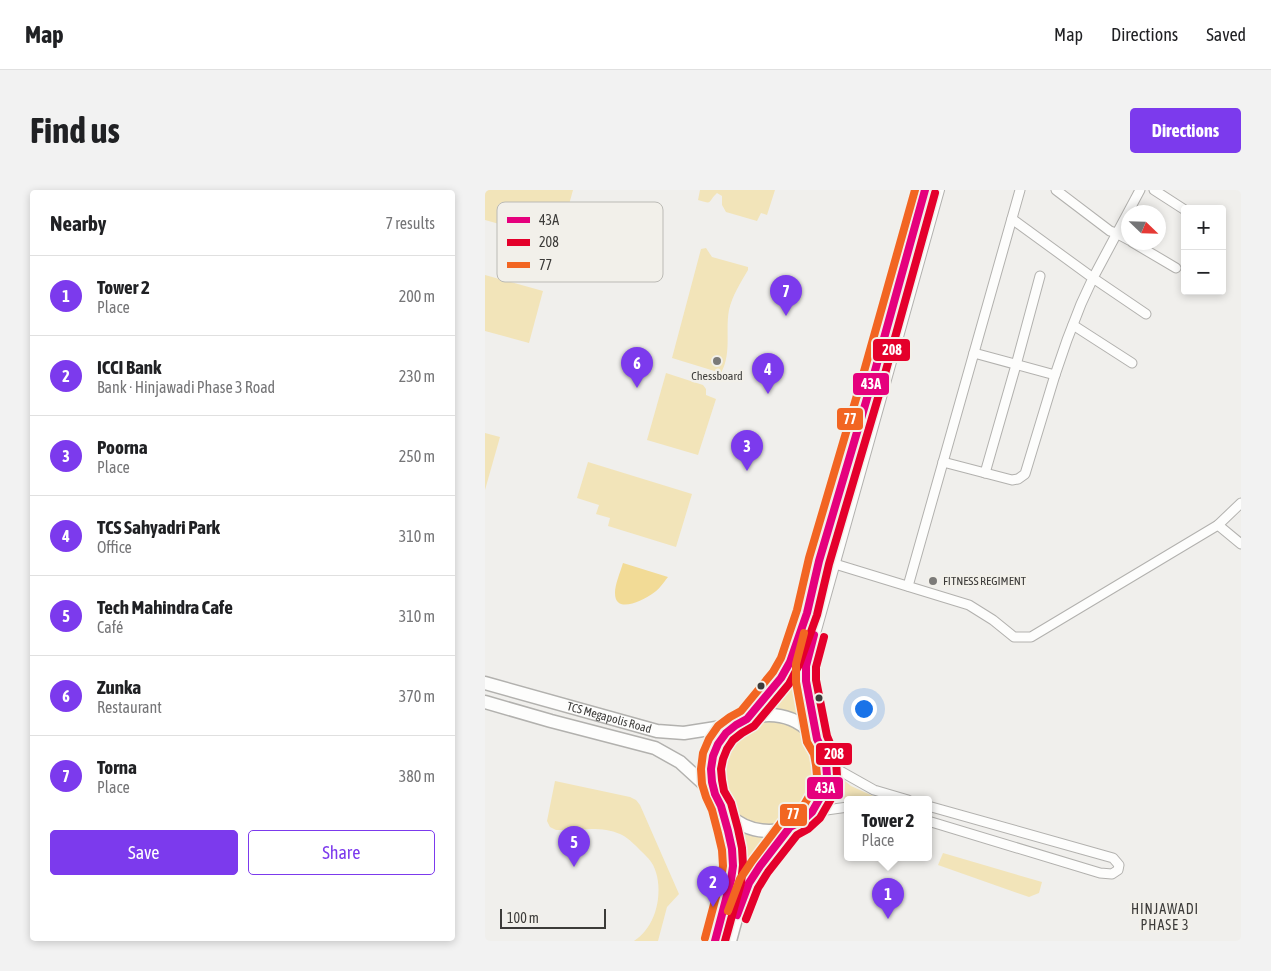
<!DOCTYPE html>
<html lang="en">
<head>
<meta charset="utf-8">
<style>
	body { margin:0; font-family:"Asap Condensed",sans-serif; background:#f2f2f2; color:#202124 }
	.controls { position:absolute; right:15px; top:15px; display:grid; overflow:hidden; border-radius:5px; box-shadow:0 2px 8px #0003 }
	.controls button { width:45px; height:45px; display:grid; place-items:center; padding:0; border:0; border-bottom:1px solid #e0e0e0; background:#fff; color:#202124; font:25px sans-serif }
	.compass { position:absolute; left:636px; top:15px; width:45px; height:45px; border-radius:50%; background:#fff; box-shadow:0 2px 8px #0003; rotate:113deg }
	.scale { position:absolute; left:15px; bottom:12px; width:106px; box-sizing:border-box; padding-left:5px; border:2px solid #3c3b39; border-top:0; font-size:14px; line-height:18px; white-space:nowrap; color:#3c3b39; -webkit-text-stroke:4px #f2f0ea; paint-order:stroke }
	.you { position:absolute; left:378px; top:518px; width:18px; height:18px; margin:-12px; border:4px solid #fff; border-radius:50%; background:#1a73e8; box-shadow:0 0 0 8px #1a73e833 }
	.badge { display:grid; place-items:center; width:32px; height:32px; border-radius:50%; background:#7c3aed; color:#fff; font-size:16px; font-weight:700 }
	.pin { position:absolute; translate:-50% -41px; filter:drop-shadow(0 1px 2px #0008) }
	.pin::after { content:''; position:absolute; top:26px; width:18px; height:15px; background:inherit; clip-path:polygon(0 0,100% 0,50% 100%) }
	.popup { position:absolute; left:359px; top:606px; width:88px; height:65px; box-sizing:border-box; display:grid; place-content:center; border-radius:5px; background:#fff; filter:drop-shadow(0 1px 4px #0005); font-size:16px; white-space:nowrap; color:#757577 }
	.popup b { font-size:19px; color:#202124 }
	.popup::after { content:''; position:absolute; left:50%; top:100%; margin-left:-10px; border:10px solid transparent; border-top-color:#fff }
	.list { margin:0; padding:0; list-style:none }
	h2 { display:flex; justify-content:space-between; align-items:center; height:65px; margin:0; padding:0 20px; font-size:21px }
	h2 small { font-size:16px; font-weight:400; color:#757577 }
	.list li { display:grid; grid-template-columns:32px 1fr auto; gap:15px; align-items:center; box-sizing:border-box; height:80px; padding:0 20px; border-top:1px solid #e0e0e0 }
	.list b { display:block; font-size:19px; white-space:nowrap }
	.list p { margin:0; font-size:16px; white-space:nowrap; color:#757577 }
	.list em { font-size:16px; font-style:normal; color:#757577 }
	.actions { display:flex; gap:10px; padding:15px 20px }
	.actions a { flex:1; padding:11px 0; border:1px solid #7c3aed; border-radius:5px; text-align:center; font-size:18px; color:#7c3aed }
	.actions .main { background:#7c3aed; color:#fff }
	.map { position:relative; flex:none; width:756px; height:751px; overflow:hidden; border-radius:5px }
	header { display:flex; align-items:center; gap:30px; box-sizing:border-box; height:70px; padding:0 25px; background:#fff; border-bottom:1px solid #e0e0e0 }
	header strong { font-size:24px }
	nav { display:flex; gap:28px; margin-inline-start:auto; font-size:18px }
	.intro { display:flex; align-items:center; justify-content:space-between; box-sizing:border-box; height:120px; padding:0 30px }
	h1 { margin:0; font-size:35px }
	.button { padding:12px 22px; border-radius:5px; background:#7c3aed; color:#fff; font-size:18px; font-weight:700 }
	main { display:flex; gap:30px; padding:0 30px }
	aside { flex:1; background:#fff; border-radius:5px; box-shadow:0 2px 8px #0003 }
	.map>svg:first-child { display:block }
	.green { fill:#f2e4b9 }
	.water { fill:#f2db96 }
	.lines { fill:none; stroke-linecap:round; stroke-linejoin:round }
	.minor-casing { stroke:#b2b1ae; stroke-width:11 }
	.tertiary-casing { stroke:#b2b1ae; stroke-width:12 }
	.primary-casing { stroke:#b2b1ae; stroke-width:15 }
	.minor { stroke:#fdfdfc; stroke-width:9 }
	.tertiary { stroke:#fdfdfc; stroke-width:10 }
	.primary { stroke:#fdfdfc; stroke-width:12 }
	.bus-1-casing { stroke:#f2f0ea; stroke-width:11 }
	.bus-2-casing { stroke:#f2f0ea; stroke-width:11 }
	.bus-3-casing { stroke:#f2f0ea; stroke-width:11 }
	.bus-1 { stroke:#e5007d; stroke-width:8 }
	.bus-2 { stroke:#e4002b; stroke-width:8 }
	.bus-3 { stroke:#f26522; stroke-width:8 }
	.poi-dot { fill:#7b7a78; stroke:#f2f0ea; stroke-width:2 }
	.bus-dot { fill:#3c3b39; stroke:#f2f0ea; stroke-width:2 }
	.labels { text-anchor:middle; stroke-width:5; stroke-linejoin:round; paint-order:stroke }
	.poi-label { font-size:12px; fill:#3c3b39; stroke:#f2f0ea }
	.street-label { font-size:12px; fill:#3c3b39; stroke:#f2f0ea }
	.neighbourhood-label { font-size:14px; letter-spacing:1px; fill:#3c3b39; stroke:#f2f0ea }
	.key { fill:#f2f0ea; stroke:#bbbab5; stroke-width:1 }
	.key-label { font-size:14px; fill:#3c3b39 }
	.line-badge { stroke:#f2f0ea; stroke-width:2 }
	.badge-label { font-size:14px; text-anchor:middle; font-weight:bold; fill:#fff }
</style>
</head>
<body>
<header>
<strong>Map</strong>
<nav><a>Map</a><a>Directions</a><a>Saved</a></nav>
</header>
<div class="intro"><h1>Find us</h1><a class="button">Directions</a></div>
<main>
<aside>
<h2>Nearby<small>7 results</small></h2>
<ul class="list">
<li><span class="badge">1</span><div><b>Tower 2</b><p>Place</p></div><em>200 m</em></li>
<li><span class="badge">2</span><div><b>ICCI Bank</b><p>Bank · Hinjawadi Phase 3 Road</p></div><em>230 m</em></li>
<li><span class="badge">3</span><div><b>Poorna</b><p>Place</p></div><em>250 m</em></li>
<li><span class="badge">4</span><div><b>TCS Sahyadri Park</b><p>Office</p></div><em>310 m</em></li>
<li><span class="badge">5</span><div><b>Tech Mahindra Cafe</b><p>Café</p></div><em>310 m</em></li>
<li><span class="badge">6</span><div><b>Zunka</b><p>Restaurant</p></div><em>370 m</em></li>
<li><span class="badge">7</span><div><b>Torna</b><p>Place</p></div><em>380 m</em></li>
</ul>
<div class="actions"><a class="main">Save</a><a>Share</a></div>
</aside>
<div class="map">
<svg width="756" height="751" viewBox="0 0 756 751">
	<rect width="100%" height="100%" fill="#f0efec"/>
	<!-- green -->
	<g class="green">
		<polygon points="0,0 88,0 74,51 0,30"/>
		<path d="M215,0H290L282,25L276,23L272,31L241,22L237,15V6L232,3C222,12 229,15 213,10Z"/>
		<path d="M221,58L227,67L263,77V80C256,92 247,106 244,120C240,141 247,163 236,183L187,168L216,59Z"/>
		<polygon points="0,85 58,101 44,153 0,141"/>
		<polygon points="181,183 218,195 221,199 221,205 231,209 213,265 162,250"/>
		<polygon points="0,243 15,247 0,300"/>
		<polygon points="103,272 207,304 191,357 123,336 125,328 111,324 114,315 92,308"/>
		<polygon points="312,474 314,502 320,530 299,521 278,519 297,497"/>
		<circle cx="284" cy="583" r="52"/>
		<polygon points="348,581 366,596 397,610 378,610 363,608 341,612 346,597"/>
		<path d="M70,591L145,607L151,610L155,615L194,704L182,717L173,751H149C153,748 157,745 160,741C174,725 178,694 168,675C165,669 158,663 153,658C148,653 142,647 135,644C115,635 92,641 71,640L65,637L62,631Z"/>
		<polygon points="247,637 266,646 289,648 269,670 254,693 252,666"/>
		<polygon points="458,663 557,692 554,703 544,707 453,675"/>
	</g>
	<!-- water -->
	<path class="water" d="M138,373L183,387C178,393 174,400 167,404C158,410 130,425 130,403C130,394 135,383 138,373Z"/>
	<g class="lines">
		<defs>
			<g id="minor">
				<polyline points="571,0 625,41 631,43 644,50"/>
				<polyline points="655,0 608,88 661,124"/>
				<polyline points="669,0 700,20"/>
				<polyline points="647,52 691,78"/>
				<polyline points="588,135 647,173"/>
				<polyline points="489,163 570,185"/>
				<polyline points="458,272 527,290 533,289 540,284 570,185 582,150 596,114 608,88 527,29"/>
				<polyline points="500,283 531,175 555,86"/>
				<polyline points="733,335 756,354"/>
				<polyline points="334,371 350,374 484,415 508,430 529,447 546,447 733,335 756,313"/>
				<polyline points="423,396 535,0"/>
				<polyline points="341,573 389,600 423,610"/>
				<polyline points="443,616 628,668 634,675 633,680 627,684 615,683 443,631"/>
				<polyline points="327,622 363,617"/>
			</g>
			<g id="tertiary">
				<polyline points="262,529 296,488 305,472 322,423 334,371 388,188 440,0"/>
				<polyline points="332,549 321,491 321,476 454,0"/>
			</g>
			<g id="primary">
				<path id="s1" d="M0,493L172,541L199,543L250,535"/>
				<polyline points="0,512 66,531 170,558 195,572 230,604"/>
				<circle cx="284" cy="583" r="58"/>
				<path d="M230,751C236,729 247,699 248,676C249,657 242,638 237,620"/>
				<path d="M245,751C250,732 255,712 263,694C273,674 291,654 305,637"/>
			</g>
		</defs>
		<!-- minor casing -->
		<use href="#minor" class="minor-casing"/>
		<!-- tertiary casing -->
		<use href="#tertiary" class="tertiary-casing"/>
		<!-- primary casing -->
		<use href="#primary" class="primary-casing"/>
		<!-- minor -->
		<use href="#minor" class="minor"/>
		<!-- tertiary -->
		<use href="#tertiary" class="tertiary"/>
		<!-- primary -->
		<use href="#primary" class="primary"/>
		<defs>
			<g id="bus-1">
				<polyline points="252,725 264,693 275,676 305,637 317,631 327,622 340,599 342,586 341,573 338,561 332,549 321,491 321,476 329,445"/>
				<polyline points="230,751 246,690 248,676 247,659 243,641 236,616 230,604 227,592 226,579 228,566 233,554 241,543 251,535 262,529 296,488 305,472 322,423 334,371 388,188 440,0"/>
			</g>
			<g id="bus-2">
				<polyline points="261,729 273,698 283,682 312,645 323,639 335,628 350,602 352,586 351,571 347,558 342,546 331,490 331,477 339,447"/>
				<polyline points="240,751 256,693 258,675 257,658 253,639 246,613 239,601 237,590 236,579 238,569 242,559 248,550 257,543 269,536 304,494 314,475 332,425 344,374 398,191 450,3"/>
			</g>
			<g id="bus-3">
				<polyline points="243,721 255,689 267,671 298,630 311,623 319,615 330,596 332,586 331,575 329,564 322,552 311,492 311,474 319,443"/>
				<polyline points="220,748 236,688 238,676 237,660 233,643 227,620 221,607 217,594 216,579 218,563 224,549 233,536 245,527 256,521 288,482 296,468 312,420 324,368 378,185 430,0"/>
			</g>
		</defs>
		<!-- bus-1 casing -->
		<use href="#bus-1" class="bus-1-casing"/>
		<!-- bus-2 casing -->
		<use href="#bus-2" class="bus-2-casing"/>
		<!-- bus-3 casing -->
		<use href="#bus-3" class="bus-3-casing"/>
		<!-- bus-1 -->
		<use href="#bus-1" class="bus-1"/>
		<!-- bus-2 -->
		<use href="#bus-2" class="bus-2"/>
		<!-- bus-3 -->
		<use href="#bus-3" class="bus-3"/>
	</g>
	<!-- markers -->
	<g class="poi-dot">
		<circle cx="232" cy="171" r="5"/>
		<circle cx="448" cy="391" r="5"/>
	</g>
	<g class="bus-dot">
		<circle cx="276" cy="496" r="4.5"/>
		<circle cx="334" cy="508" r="4.5"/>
	</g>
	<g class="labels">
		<!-- poi labels -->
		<g class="poi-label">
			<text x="232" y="190">Chessboard</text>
			<text x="458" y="395" text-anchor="start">FITNESS REGIMENT</text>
		</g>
		<!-- street labels -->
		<g class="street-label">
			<text dy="4" stroke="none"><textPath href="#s1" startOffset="129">TCS Megapolis Road</textPath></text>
		</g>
		<!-- neighbourhood labels -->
		<g class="neighbourhood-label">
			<text x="680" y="724">HINJAWADI<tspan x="680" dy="16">PHASE 3</tspan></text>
		</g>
	</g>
	<!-- legend -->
	<rect x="12" y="12" width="166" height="80" rx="8" class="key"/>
	<rect x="22" y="27" width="23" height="6" fill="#e5007d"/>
	<rect x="22" y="49" width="23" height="7" fill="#e4002b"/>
	<rect x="22" y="72" width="23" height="6" fill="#f26522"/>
	<g class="key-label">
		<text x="54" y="35">43A</text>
		<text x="54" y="57">208</text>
		<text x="54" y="80">77</text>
	</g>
	<g class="line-badge">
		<rect x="387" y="148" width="39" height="24" rx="5" fill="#e4002b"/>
		<rect x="367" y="182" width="38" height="24" rx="5" fill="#e5007d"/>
		<rect x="351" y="217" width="28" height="24" rx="5" fill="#f26522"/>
		<rect x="330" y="552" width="38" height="24" rx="5" fill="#e4002b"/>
		<rect x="321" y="586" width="38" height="24" rx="5" fill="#e5007d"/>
		<rect x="294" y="613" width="29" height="24" rx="5" fill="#f26522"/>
	</g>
	<g class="badge-label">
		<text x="407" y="165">208</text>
		<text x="386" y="199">43A</text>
		<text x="365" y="234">77</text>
		<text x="349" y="569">208</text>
		<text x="340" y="603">43A</text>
		<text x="308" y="629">77</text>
	</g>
</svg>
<div class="controls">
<button>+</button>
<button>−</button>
</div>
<svg class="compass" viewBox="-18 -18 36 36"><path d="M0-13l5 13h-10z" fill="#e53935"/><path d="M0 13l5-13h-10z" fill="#757577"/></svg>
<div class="scale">100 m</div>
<div class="you"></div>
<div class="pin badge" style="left:403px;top:729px">1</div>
<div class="popup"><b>Tower 2</b>Place</div>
<div class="pin badge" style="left:228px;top:717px">2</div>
<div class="pin badge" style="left:262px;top:281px">3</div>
<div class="pin badge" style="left:283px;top:204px">4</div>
<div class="pin badge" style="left:89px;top:677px">5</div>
<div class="pin badge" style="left:152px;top:198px">6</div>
<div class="pin badge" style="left:301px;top:126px">7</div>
</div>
</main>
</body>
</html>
